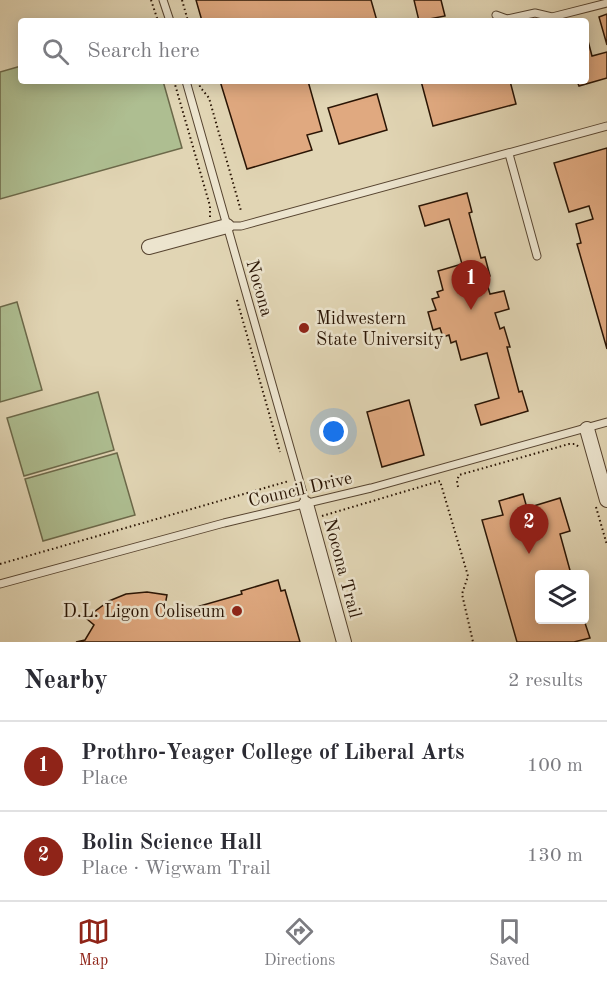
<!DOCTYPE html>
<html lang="en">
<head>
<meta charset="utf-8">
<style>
	body { margin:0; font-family:"Old Standard TT",serif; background:#f2f2f3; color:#2b2b33 }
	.controls { position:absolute; right:18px; bottom:18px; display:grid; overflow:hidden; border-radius:6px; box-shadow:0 3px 15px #0003 }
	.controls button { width:54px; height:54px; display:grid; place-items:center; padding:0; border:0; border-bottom:2px solid #e1e1e2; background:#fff; color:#2b2b33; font:30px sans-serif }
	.you { position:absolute; left:334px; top:432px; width:21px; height:21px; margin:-15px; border:4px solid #fff; border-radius:50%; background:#1a73e8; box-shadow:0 0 0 9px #1a73e833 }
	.badge { display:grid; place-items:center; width:39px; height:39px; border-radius:50%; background:#8f2418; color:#fff; font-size:20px; font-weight:700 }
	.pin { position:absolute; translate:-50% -50px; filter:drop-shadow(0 2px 3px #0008) }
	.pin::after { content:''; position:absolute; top:32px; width:21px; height:18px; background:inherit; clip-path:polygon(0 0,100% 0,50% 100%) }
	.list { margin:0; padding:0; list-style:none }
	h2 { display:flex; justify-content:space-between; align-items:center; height:78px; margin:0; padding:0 24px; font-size:26px }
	h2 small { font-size:20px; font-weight:400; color:#7c7c81 }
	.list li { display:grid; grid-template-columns:39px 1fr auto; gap:18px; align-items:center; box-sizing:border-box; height:90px; padding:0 24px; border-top:2px solid #e1e1e2 }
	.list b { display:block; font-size:22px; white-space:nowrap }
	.list p { margin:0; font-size:20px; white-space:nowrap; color:#7c7c81 }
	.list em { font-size:20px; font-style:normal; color:#7c7c81 }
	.icon { flex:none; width:33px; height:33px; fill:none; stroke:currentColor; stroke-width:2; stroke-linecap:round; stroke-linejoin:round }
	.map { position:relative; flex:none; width:607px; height:642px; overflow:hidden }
	.search { position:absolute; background:#fff; box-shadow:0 3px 15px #0003; left:18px; right:18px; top:18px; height:66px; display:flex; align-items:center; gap:15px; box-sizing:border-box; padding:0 21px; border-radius:6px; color:#7c7c81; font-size:22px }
	.sheet { height:258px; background:#fff }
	nav { display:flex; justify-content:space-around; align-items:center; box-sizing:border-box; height:84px; border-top:2px solid #e1e1e2; background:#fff; font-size:16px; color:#7c7c81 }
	nav a { display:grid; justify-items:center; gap:3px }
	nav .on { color:#8f2418 }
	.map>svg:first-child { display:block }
	.green { fill:#aebe91; stroke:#6c694a; stroke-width:1.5 }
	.building { fill:#e0a980; stroke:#291404; stroke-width:1.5 }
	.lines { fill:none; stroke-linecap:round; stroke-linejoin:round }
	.lane-casing { stroke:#574430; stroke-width:9 }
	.street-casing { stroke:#574430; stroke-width:16 }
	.path { stroke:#291404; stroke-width:2; stroke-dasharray:1.5 3; stroke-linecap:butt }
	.lane { stroke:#ece4ce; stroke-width:7 }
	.street { stroke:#ece4ce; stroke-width:14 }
	.poi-dot { fill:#8f2418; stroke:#ece4ce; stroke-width:2 }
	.labels { text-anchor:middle; stroke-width:5; stroke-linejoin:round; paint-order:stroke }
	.street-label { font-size:18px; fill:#291404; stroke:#ece4ce }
	.poi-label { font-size:18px; fill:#291404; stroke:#ece4ce; text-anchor:start }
</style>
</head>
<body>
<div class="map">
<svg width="607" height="642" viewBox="0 0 607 642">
	<rect width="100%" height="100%" fill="#e1d5b4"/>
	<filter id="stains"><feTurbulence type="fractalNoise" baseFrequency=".00333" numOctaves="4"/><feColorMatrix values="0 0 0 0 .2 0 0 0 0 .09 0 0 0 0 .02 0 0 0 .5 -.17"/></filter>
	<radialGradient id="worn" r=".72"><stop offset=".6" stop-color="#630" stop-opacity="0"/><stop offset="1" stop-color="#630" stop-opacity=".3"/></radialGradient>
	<!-- green -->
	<g class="green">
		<polygon points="21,66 21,81 163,81 182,148 0,199 0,72"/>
		<polygon points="17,302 42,390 0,402 0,307"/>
		<polygon points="98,392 114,450 24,476 7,418"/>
		<polygon points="117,453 135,515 43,541 25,479"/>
	</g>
	<!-- building -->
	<g class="building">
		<polygon points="196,0 371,0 377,21 202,21"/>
		<polygon points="414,0 441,0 445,16 419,21"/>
		<polygon points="607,14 607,45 599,17"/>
		<polygon points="587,37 592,56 607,52 607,78 579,86 577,81 586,81"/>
		<polygon points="220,81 308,81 322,131 307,135 312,150 247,169"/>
		<polygon points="421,81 510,81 516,104 433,126"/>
		<polygon points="377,94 387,130 339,144 328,108"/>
		<polygon points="607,148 607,349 577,244 581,243 576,224 593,219 589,206 569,212 554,163"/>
		<polygon points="467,193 472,212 469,213 481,258 485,257 490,276 485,277 490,294 504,291 509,309 495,313 500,329 504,327 510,347 507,347 519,392 522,391 528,411 481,425 475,405 499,398 487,353 461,360 456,341 451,343 449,335 443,337 440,328 433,330 428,312 436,310 432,299 439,297 437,292 443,290 438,271 462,264 449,219 425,226 419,206"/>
		<polygon points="409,400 424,455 382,467 367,412"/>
		<polygon points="523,494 527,508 560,498 570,531 560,534 571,574 540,574 540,620 584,620 590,638 574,642 517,642 482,520 503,515 499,501"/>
		<polygon points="278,580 281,591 285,590 300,642 76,642 85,640 94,625 87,619 94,612 109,601 126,594 147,592 167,595 164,611 172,614 242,594 241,591"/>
	</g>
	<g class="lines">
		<defs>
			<g id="lane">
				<polyline points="163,0 170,21"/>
				<polyline points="496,15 507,19 535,13 552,17 607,3"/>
				<polyline points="186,81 306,504"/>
				<polyline points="509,154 537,256"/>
				<polyline points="227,226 241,226 607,126"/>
				<polyline points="0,584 224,523 371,488 607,422"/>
			</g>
			<g id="street">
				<polyline points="149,247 227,226"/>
				<polyline points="587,429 607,500"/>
				<polyline points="306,504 344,642"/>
			</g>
		</defs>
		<!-- lane casing -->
		<use href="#lane" class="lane-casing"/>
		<!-- street casing -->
		<use href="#street" class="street-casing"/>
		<!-- path -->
		<g class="path">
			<polyline points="151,0 158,21"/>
			<polyline points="182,0 188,21"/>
			<polyline points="174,81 210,206 210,217"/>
			<polyline points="199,81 200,87 209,98 241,211"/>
			<polyline points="237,300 280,452"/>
			<polyline points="458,487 457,481 459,475 569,444 575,444 579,447"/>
			<polyline points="596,507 607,545"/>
			<polyline points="322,516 440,481 468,576 462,594 473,642"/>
			<polyline points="0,564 289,481"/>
		</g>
		<!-- lane -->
		<use href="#lane" class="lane"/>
		<!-- street -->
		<use href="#street" class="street"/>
	</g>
	<!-- markers -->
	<g class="poi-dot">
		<circle cx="304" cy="328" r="6"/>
		<circle cx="237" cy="611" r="6"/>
	</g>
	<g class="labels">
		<!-- street labels -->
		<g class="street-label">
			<text transform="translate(260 288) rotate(74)" y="6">Nocona</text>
			<text transform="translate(300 489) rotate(-13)" y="6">Council Drive</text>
			<text transform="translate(343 568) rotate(75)" y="6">Nocona Trail</text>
		</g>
		<!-- poi labels -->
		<g class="poi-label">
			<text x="316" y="324">Midwestern<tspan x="316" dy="21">State University</tspan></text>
			<text x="225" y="617" text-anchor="end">D.L. Ligon Coliseum</text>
		</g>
	</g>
	<rect width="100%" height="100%" filter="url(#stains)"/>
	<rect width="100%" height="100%" fill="url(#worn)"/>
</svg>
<div class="controls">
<button><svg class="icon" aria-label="layers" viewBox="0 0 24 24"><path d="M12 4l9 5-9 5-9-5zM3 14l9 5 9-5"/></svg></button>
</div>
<div class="you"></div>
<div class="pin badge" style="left:471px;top:310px">1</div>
<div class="pin badge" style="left:529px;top:554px">2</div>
<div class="search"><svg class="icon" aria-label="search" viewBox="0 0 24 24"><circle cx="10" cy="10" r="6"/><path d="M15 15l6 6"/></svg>Search here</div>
</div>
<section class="sheet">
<h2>Nearby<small>2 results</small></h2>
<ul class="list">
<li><span class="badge">1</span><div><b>Prothro-Yeager College of Liberal Arts</b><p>Place</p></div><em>100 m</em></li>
<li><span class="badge">2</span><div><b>Bolin Science Hall</b><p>Place · Wigwam Trail</p></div><em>130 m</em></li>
</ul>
</section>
<nav>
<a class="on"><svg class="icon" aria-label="map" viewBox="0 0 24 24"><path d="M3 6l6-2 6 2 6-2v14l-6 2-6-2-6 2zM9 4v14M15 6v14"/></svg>Map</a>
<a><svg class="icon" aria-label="directions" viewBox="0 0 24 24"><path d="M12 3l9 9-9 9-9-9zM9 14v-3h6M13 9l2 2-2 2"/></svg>Directions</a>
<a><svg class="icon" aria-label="saved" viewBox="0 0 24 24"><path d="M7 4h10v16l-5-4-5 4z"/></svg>Saved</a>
</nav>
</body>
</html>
